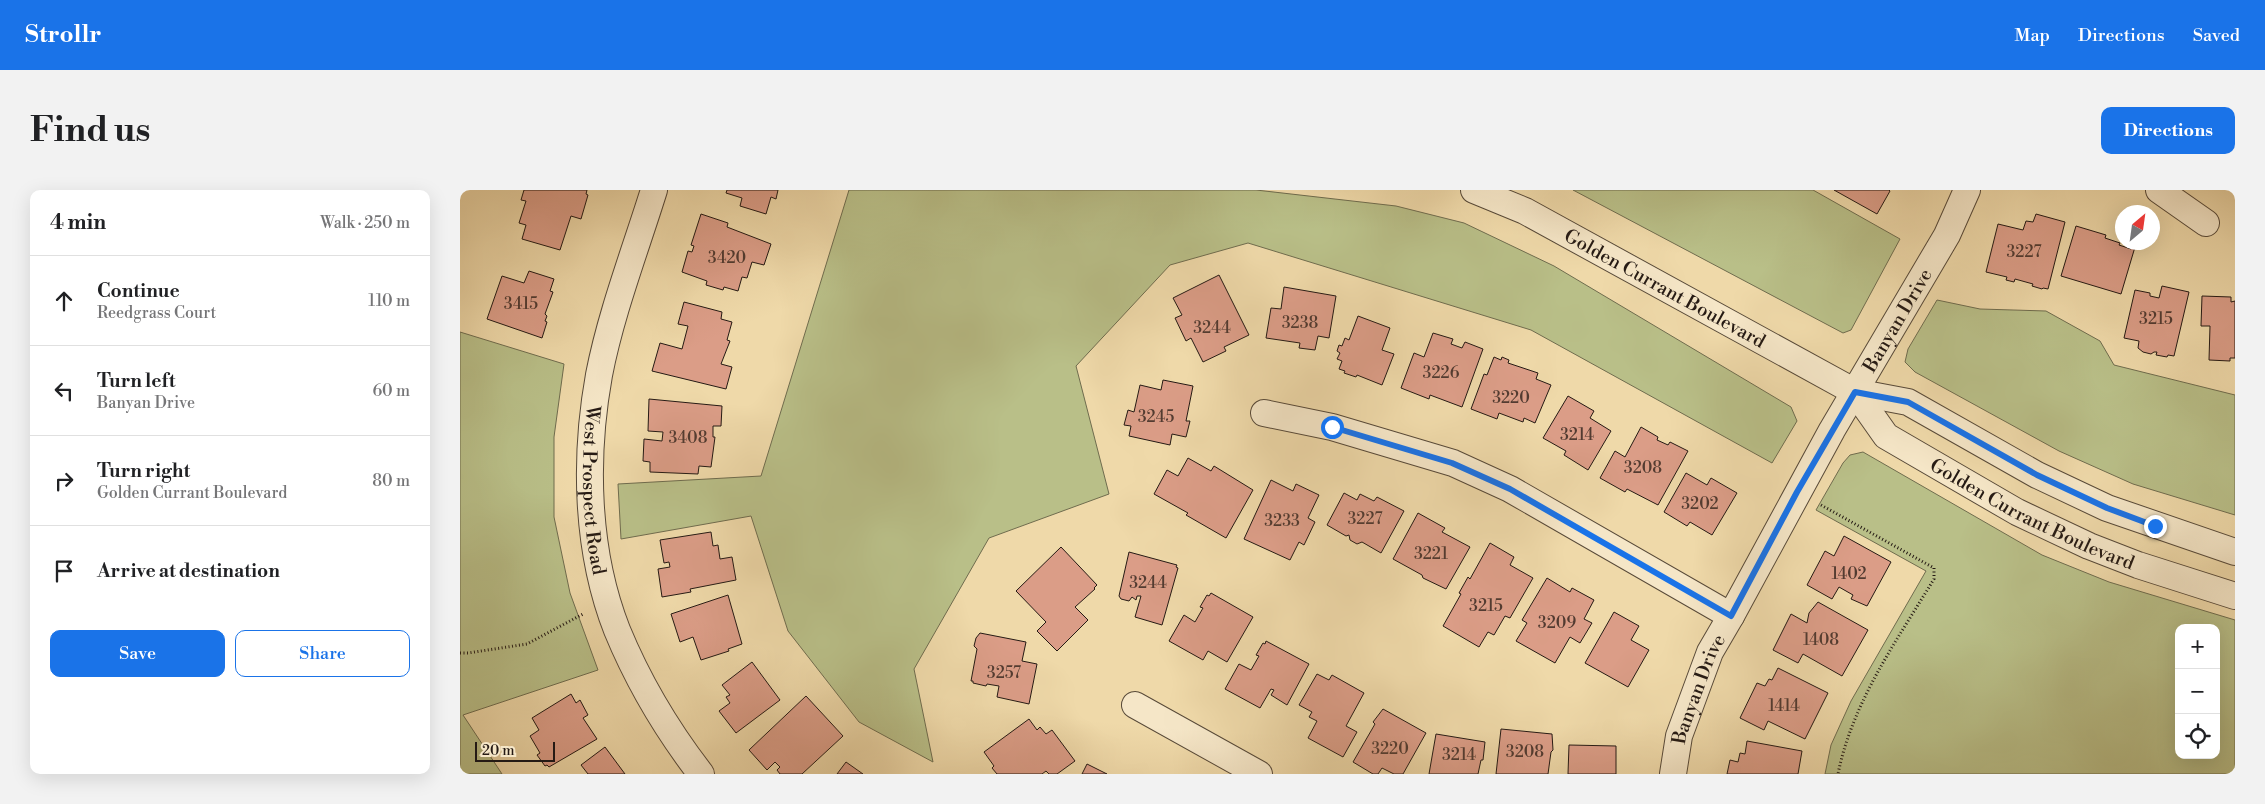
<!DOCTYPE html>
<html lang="en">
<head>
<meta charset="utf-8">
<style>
	body { margin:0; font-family:"Libre Bodoni",serif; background:#f2f2f2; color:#202124 }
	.controls { position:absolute; right:15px; bottom:15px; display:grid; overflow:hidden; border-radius:10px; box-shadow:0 5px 20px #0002 }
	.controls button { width:45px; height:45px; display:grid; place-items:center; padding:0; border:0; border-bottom:1px solid #e0e0e0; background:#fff; color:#202124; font:25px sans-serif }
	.compass { position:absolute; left:1655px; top:15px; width:45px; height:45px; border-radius:50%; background:#fff; box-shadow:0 5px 20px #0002; rotate:29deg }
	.scale { position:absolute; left:15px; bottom:12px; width:80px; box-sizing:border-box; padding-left:5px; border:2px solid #251a14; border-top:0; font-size:14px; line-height:18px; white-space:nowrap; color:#251a14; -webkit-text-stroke:4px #f5e6c7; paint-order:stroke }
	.stop { position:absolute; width:15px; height:15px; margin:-11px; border:4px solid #1a73e8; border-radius:50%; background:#fff }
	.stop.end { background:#1a73e8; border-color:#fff; box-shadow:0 1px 5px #0008 }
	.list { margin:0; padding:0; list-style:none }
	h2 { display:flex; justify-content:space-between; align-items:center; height:65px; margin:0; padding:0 20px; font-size:21px }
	h2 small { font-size:16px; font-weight:400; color:#757577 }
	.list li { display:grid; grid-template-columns:32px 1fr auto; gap:15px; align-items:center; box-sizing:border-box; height:90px; padding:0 20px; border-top:1px solid #e0e0e0 }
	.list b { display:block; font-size:19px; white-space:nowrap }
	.list p { margin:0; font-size:16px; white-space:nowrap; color:#757577 }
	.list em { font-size:16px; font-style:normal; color:#757577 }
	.actions { display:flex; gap:10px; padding:15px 20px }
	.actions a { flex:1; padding:11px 0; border:1px solid #1a73e8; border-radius:10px; text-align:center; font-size:18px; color:#1a73e8 }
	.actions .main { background:#1a73e8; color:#fff }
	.icon { flex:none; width:28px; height:28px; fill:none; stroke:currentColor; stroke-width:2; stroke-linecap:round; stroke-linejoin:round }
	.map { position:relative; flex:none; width:1775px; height:584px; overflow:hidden; border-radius:10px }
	header { display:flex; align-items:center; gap:30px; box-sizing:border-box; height:70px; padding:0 25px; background:#1a73e8; color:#fff }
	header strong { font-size:24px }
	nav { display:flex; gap:28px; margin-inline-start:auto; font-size:18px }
	.intro { display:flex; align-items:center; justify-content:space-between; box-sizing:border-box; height:120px; padding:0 30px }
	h1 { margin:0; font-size:35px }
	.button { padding:12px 22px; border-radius:10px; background:#1a73e8; color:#fff; font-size:18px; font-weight:700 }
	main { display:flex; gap:30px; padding:0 30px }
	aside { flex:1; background:#fff; border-radius:10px; box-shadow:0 5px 20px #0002 }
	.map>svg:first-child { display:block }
	.green { fill:#b9bf88; stroke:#6f6c4e; fill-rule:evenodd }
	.building { fill:#db9d87; stroke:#251a14 }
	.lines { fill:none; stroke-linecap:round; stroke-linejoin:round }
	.street-casing { stroke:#584a39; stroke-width:28 }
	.path { stroke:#251a14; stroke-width:3; stroke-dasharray:1 2.5; stroke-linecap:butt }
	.street { stroke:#f5e6c7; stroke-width:26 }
	.route { stroke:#1a73e8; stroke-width:6 }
	.labels { text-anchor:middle; stroke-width:4; stroke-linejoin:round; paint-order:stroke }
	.number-label { font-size:16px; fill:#523b31 }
	.street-label { font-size:19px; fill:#251a14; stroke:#f5e6c7 }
</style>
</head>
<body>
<header>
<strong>Strollr</strong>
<nav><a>Map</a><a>Directions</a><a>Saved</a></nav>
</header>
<div class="intro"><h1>Find us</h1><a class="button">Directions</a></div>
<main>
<aside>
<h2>4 min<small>Walk · 250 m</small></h2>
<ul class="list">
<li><svg class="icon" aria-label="ahead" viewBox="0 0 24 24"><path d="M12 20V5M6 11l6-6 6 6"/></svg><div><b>Continue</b><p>Reedgrass Court</p></div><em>110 m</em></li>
<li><svg class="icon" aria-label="left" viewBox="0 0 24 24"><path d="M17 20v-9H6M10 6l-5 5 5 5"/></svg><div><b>Turn left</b><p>Banyan Drive</p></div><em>60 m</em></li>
<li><svg class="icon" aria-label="right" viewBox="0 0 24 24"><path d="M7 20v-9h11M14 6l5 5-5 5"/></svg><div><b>Turn right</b><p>Golden Currant Boulevard</p></div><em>80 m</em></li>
<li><svg class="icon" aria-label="arrive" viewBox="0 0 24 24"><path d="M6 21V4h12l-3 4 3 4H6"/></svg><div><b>Arrive at destination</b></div></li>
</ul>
<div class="actions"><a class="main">Save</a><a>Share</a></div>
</aside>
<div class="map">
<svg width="1775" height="584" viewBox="0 0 1775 584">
	<rect width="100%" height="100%" fill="#efd9a9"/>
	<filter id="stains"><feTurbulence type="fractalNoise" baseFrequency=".004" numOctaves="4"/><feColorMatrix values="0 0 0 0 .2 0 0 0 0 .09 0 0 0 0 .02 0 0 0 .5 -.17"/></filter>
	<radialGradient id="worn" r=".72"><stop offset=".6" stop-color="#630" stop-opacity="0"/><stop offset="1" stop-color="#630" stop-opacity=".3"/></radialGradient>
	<!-- green -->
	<g class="green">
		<polygon points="389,0 796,0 936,16 1004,33 1094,76 1331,217 1337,231 1312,273 1071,140 788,53 710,75 616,176 649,304 529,348 454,479 473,572 399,532 328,441 291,326 161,349 158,294 301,286"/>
		<polygon points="1113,0 1353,0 1440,49 1391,140 1383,143"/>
		<polygon points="1477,110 1520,119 1586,121 1640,151 1654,175 1775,205 1775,325 1673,294 1599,261 1455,182 1445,172 1448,159"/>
		<polygon points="0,142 104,174 94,247 94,327 110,403 138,480 3,525 42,584 0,584"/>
		<path d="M1403,262L1582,365L1649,392L1775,430V584H1365L1371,555L1391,511L1466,381L1356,320L1383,273L1390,265ZM1719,438H1756V565H1719Z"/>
	</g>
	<!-- building -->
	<g class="building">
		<polygon points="64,0 127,0 126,4 128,5 121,29 111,26 100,60 62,49 66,35 59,33 66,11 61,10"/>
		<polygon points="267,0 318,0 316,9 311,7 306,24 280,16 282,8 266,3"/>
		<polygon points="1374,0 1429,0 1430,1 1417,24"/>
		<polygon points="241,24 268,33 267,37 311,54 304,75 292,72 287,88 282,87 278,101 264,97 263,100 246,95 247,91 222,82 228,61 232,62 234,56 231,55"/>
		<polygon points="1576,24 1605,32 1588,99 1583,98 1582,99 1572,96 1573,94 1555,89 1554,92 1546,90 1547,87 1526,82 1538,34 1563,40 1566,31 1573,32"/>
		<polygon points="1616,36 1646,45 1645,48 1660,53 1659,55 1671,59 1671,56 1675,57 1661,104 1601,86"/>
		<polygon points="69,81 94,89 90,101 93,102 85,124 87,126 85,131 87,132 82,148 27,129 42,86 64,93"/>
		<polygon points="759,85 789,145 764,157 766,161 743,172 731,148 726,151 715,128 722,125 713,108"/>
		<polygon points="1702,96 1729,102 1714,166 1708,165 1707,167 1696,165 1697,162 1694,162 1691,164 1683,162 1678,158 1679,151 1664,148 1675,100 1690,103 1690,106 1699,108"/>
		<polygon points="824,97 876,106 869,148 858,146 855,160 839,158 840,153 806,148 811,118 821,119"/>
		<polygon points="1742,106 1771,107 1771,112 1775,111 1775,168 1770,168 1770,171 1749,170 1750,136 1741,136"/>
		<polygon points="224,112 262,122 261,129 272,132 267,150 270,151 261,174 272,177 266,199 192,181 200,153 222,159 228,136 218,134"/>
		<polygon points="898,126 930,138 922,160 934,164 922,195 897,185 896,187 884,183 885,181 879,179 882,171 877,169 880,163 877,161 879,155 882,156 885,148 889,150"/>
		<polygon points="973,143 993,149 991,154 1002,158 1005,152 1023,159 1002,217 970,205 969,209 941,198 954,163 964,167"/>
		<polygon points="1034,167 1041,170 1042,167 1049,170 1048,173 1078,183 1076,189 1091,195 1075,233 1064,228 1063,232 1039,223 1037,229 1011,219 1024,184 1027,185"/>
		<polygon points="703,190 733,196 726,231 730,231 726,247 712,244 710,255 669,246 671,236 664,235 668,220 674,222 680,195 701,200"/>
		<polygon points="1108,206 1134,221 1130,228 1151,241 1128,280 1104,265 1106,261 1083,248"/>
		<polygon points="189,209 262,216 261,236 253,236 253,247 255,247 251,277 239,276 238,284 190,282 190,272 183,271 184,249 202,251 203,242 188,241"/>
		<polygon points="1181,237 1198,247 1197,250 1208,255 1210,252 1228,261 1198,315 1167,299 1165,302 1140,288 1155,261 1165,267"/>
		<polygon points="728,268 751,281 754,276 793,300 766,348 726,325 728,323 694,304 707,280 718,286"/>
		<polygon points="1226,283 1247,295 1251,288 1277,303 1252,345 1230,332 1227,336 1204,322"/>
		<polygon points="811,290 833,301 836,294 859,305 848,328 855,332 844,355 839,352 830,370 784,349"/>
		<polygon points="884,303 897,310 900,304 914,311 917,307 944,321 921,363 902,352 897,354 890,350 889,345 886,346 867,335"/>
		<polygon points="958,323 985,338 982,342 1010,357 986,399 963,388 962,385 933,369"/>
		<polygon points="251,342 253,356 258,355 260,369 272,367 276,390 230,399 231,402 202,407 198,379 210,377 209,372 204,373 200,350"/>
		<polygon points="1384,346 1431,372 1407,416 1391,409 1393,405 1379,397 1372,409 1347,395 1365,361 1374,366"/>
		<polygon points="1030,353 1054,367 1050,375 1073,388 1050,428 1045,426 1034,445 1028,442 1019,457 983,436 1001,404 999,403 1008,387 1010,389"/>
		<polygon points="601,357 637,395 634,398 635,399 615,417 628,430 597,461 577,441 586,432 556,401"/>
		<polygon points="669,362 717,375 716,377 718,378 702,435 675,427 681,406 677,406 676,410 672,407 669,411 661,409 659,406"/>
		<polygon points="1087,388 1110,402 1112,398 1134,410 1124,429 1132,433 1120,453 1110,447 1095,473 1056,451 1067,433 1062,430"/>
		<polygon points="751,403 793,427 767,472 748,461 743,470 709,451 724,425 735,432 743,418 740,417 747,405 749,406"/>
		<polygon points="268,405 282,454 268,459 269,461 241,470 233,447 220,452 211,424"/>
		<polygon points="1358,412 1408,440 1382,486 1343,464 1338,473 1313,460 1331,424 1347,433 1349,423"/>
		<polygon points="1154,422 1179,436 1171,450 1189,460 1168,497 1125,473"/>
		<polygon points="520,443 566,452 562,471 577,474 569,514 537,507 539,496 527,494 526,496 513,493 513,491 511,491 517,459 514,456 516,448"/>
		<polygon points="806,451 849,474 827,515 811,505 814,500 811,499 800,518 765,499 779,474 791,480 799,466 796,465 803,453 805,454"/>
		<polygon points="292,472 320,510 276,543 259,521 270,513 266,507 270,505 262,495"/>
		<polygon points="1318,478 1368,503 1345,549 1308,531 1304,540 1280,528 1297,493 1305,496 1309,489 1312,490"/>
		<polygon points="857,484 869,490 872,485 904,503 886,536 897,542 883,567 848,548 857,531 849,527 852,522 839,515"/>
		<polygon points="111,504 116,513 120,510 128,525 123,528 137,549 89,577 87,575 85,576 77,565 80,563 70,546 79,540 72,528"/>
		<polygon points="346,506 383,546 342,584 320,584 317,580 320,577 315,572 307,580 289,560"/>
		<polygon points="923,519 966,543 943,584 934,584 922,578 918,584 913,584 893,572 915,534 913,532"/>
		<polygon points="569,529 577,540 580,537 586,544 592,540 615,571 597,584 589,584 586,581 582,584 537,584 532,578 534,576 524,562"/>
		<polygon points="1041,539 1092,544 1093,560 1091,562 1088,584 1036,584"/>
		<polygon points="976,544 1025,552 1023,570 1021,570 1018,584 969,584"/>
		<polygon points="1287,551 1342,561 1338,584 1267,584 1270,570 1278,572 1280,563 1285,564"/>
		<polygon points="1109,555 1156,556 1156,584 1108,584"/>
		<polygon points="145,557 165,584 128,584 121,575"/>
		<polygon points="386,572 403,584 377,584"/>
		<polygon points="627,574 647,584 622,584"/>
	</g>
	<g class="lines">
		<defs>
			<g id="street">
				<path id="s1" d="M194,0C175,61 151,123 139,185C124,268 126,361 157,440C178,491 207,540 241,584"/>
				<path id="s2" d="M1014,0L1065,21L1395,202L1448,212L1577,285L1647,318L1775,362"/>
				<polyline points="1699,0 1746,33"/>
				<path id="s3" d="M1395,202L1426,246L1557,322L1629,356L1678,375L1775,406"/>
				<polyline points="804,223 872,237 993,273 1050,299 1271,426"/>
				<polyline points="675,515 799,584"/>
				<path id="s4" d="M1213,584L1219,546L1250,462L1271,426L1372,240L1487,45L1507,0"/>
			</g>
		</defs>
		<!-- street casing -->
		<use href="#street" class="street-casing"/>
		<!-- path -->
		<g class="path">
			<path d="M1361,315L1474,378V389C1437,450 1392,513 1378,584"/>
			<polyline points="0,463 8,463 67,454 123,424"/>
		</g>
		<!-- street -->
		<use href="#street" class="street"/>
	</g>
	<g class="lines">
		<!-- route -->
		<polyline class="route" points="872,237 992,273 1050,299 1271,426 1337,302 1395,202 1448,212 1577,285 1647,318 1695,336"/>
	</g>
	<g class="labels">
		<!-- number labels -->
		<g class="number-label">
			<text x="1564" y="67">3227</text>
			<text x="267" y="73">3420</text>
			<text x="61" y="119">3415</text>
			<text x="1696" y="134">3215</text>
			<text x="840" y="138">3238</text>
			<text x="752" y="143">3244</text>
			<text x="981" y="188">3226</text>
			<text x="1051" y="213">3220</text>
			<text x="696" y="232">3245</text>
			<text x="1117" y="250">3214</text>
			<text x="228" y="253">3408</text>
			<text x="1183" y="283">3208</text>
			<text x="1240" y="319">3202</text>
			<text x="905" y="334">3227</text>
			<text x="822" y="336">3233</text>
			<text x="971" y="369">3221</text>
			<text x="1389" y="389">1402</text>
			<text x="688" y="398">3244</text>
			<text x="1026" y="421">3215</text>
			<text x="1097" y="438">3209</text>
			<text x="1361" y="455">1408</text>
			<text x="544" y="488">3257</text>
			<text x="1324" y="521">1414</text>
			<text x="930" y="564">3220</text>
			<text x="1065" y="567">3208</text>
			<text x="999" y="570">3214</text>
		</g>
		<!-- street labels -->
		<g class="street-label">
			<text dy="7" stroke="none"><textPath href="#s2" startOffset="215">Golden Currant Boulevard</textPath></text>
			<text dy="7" stroke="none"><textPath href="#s4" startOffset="509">Banyan Drive</textPath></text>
			<text dy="7" stroke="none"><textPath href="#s1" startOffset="309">West Prospect Road</textPath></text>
			<text dy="7" stroke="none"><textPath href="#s3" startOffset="220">Golden Currant Boulevard</textPath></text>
			<text dy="7" stroke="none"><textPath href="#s4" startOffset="89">Banyan Drive</textPath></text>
		</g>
	</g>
	<rect width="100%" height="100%" filter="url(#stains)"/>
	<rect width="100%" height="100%" fill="url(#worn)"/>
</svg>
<div class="controls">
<button>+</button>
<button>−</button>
<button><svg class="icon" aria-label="locate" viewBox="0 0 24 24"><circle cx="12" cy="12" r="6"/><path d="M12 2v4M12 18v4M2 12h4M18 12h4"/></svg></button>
</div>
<svg class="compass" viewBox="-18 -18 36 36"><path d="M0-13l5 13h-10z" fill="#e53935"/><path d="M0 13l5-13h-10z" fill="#757577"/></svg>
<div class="scale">20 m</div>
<div class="stop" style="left:872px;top:237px"></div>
<div class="stop end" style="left:1695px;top:336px"></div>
</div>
</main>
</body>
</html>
